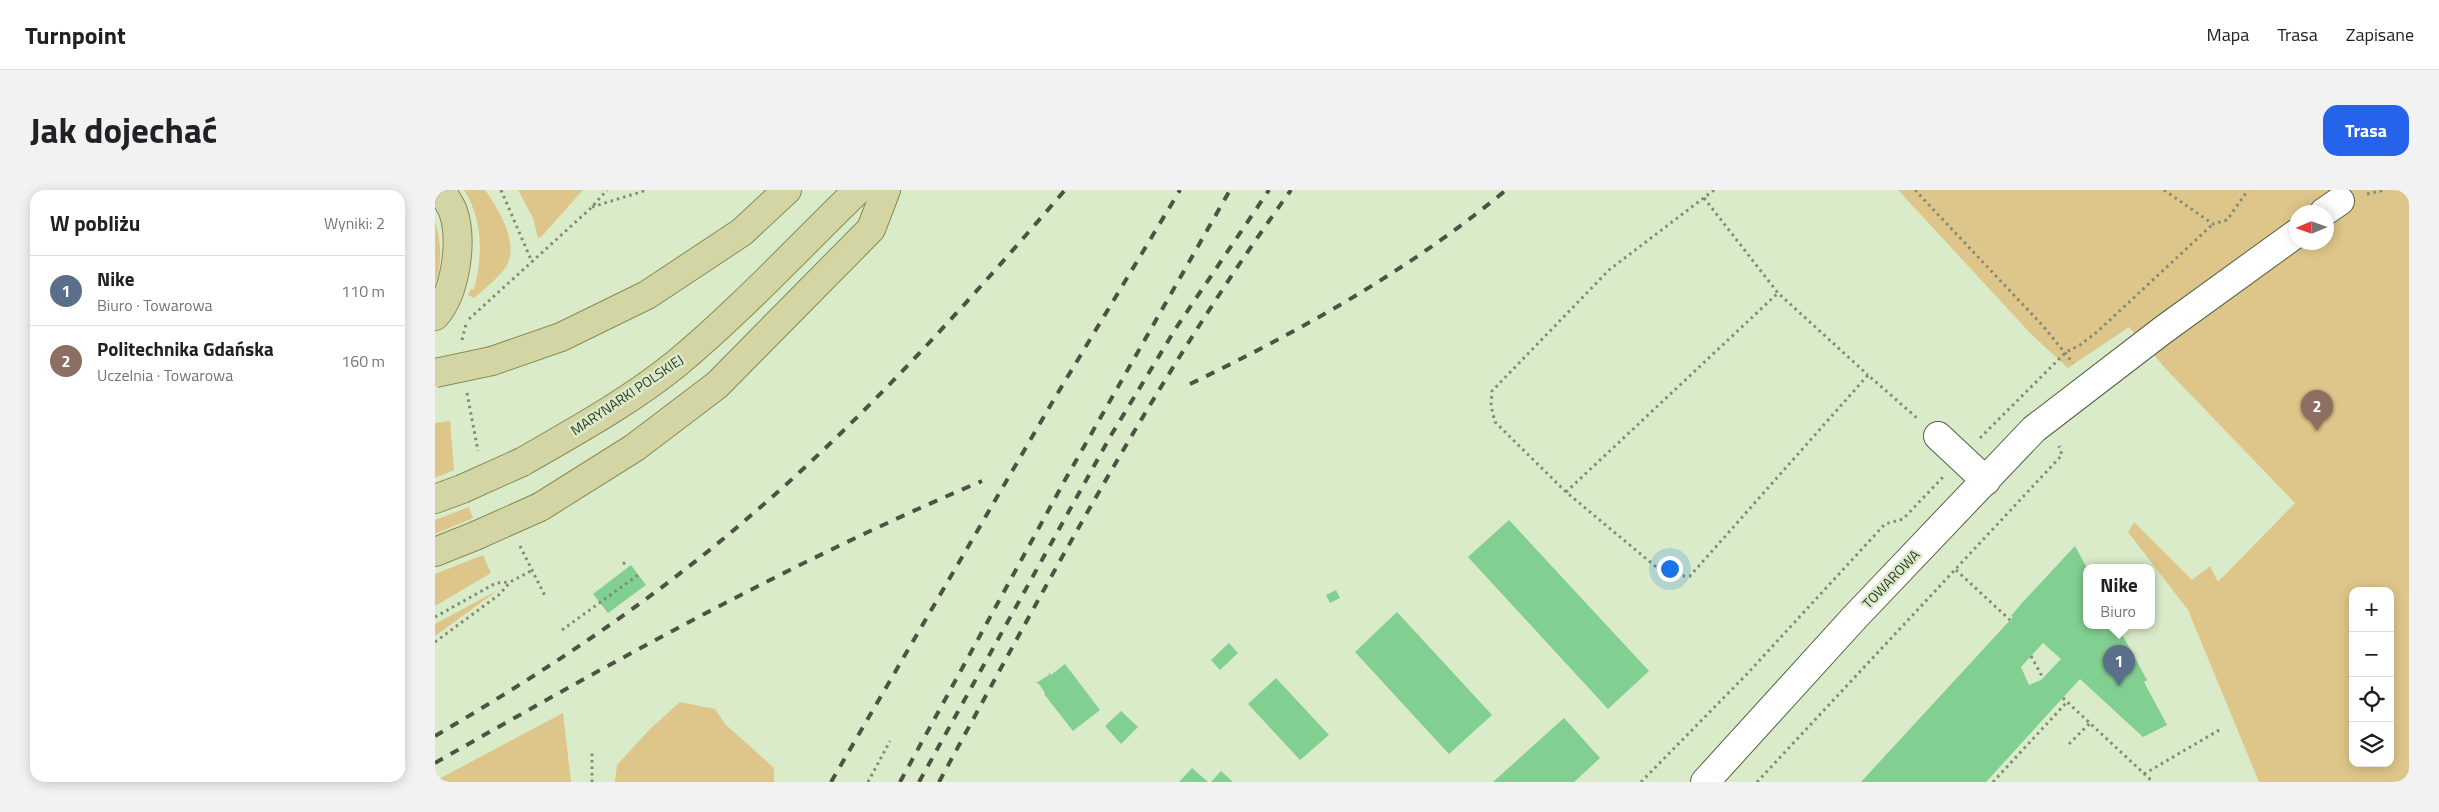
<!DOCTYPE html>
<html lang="pl">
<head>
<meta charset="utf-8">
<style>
	body { margin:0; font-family:"Titillium Web",sans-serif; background:#f2f2f2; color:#202124 }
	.controls { position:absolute; right:15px; bottom:15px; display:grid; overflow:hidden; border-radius:10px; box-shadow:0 2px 12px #0003 }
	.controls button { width:45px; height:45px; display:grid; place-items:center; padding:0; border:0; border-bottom:1px solid #e0e0e0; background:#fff; color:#202124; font:25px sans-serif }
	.compass { position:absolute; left:1854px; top:15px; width:45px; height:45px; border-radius:50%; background:#fff; box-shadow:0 2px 12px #0003; rotate:268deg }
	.you { position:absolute; left:1234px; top:378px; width:18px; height:18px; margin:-12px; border:4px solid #fff; border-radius:50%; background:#1a73e8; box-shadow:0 0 0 8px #1a73e833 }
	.badge { display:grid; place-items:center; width:32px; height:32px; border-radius:50%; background:#2563eb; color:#fff; font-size:16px; font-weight:700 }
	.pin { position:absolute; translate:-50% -41px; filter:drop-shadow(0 1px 2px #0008) }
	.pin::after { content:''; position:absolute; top:26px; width:18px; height:15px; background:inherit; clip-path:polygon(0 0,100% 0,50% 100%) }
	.popup { position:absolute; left:1648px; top:374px; width:72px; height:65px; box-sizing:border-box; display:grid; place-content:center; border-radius:10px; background:#fff; filter:drop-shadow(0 1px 4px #0005); font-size:16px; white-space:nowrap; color:#757577 }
	.popup b { font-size:19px; color:#202124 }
	.popup::after { content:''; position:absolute; left:50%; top:100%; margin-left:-10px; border:10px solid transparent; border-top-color:#fff }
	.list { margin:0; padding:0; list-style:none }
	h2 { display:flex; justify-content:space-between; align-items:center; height:65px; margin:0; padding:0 20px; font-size:21px }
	h2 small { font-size:16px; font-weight:400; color:#757577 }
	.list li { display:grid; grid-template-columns:32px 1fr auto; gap:15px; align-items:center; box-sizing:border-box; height:70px; padding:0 20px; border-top:1px solid #e0e0e0 }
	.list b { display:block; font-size:19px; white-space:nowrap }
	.list p { margin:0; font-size:16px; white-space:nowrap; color:#757577 }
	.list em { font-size:16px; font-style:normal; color:#757577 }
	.icon { flex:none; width:28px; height:28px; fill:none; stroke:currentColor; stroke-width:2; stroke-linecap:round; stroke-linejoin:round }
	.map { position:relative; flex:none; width:1974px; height:592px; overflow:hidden; border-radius:15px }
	header { display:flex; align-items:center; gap:30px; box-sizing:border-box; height:70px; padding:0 25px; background:#fff; border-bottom:1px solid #e0e0e0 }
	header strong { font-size:24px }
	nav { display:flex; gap:28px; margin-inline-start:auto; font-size:18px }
	.intro { display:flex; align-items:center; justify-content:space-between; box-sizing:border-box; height:120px; padding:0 30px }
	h1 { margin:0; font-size:35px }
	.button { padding:12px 22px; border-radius:15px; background:#2563eb; color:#fff; font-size:18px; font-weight:700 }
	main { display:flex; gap:30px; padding:0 30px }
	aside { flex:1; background:#fff; border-radius:15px; box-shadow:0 2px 12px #0003 }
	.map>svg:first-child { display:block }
	.green { fill:#dec68a; fill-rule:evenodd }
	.building { fill:#81cf91; fill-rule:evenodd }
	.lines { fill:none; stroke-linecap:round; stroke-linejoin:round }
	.minor-casing { stroke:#536144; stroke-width:30 }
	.major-casing { stroke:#888b51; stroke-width:30 }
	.path { stroke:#808b75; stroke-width:3; stroke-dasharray:2.5 4; stroke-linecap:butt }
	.minor { stroke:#fff; stroke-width:28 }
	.major { stroke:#d4d5a4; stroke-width:28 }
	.rail { stroke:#4b5444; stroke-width:4; stroke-dasharray:9 9; stroke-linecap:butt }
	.major-bridge-casing { stroke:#888b51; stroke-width:30; stroke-linecap:butt }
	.major-bridge { stroke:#d4d5a4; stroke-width:28 }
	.labels { text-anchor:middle; stroke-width:5; stroke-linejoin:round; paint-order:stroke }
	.street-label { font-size:14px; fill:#2f3629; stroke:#daebc9 }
</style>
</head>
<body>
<header>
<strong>Turnpoint</strong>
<nav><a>Mapa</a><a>Trasa</a><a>Zapisane</a></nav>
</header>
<div class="intro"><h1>Jak dojechać</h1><a class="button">Trasa</a></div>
<main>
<aside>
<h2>W pobliżu<small>Wyniki: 2</small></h2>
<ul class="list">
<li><span class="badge" style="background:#5c6f8a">1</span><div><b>Nike</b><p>Biuro · Towarowa</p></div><em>110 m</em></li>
<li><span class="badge" style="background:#8d6e63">2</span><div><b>Politechnika Gdańska</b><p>Uczelnia · Towarowa</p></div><em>160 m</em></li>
</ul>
</aside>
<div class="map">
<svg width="1974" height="592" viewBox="0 0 1974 592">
	<rect width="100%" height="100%" fill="#daebc9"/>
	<!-- green -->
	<g class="green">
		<path d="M29,0H50C63,18 84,52 72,75C64,88 50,98 39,108L33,105L36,99H39C48,67 48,29 29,0Z"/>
		<polygon points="83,0 148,0 107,46 103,48 98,28"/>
		<path d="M1463,0H1974V592H1824L1753,420L1693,342L1699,332L1757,390L1775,376L1783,392L1860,313L1731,179L1694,137L1633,178L1596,144ZM1862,22H1892V52H1862ZM1918,401H1955V573H1918Z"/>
		<path d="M0,32C7,51 7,77 0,96Z"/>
		<polygon points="15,231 19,280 0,288 0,233"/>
		<polygon points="34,317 38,328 0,344 0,330"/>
		<polygon points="48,365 56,383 0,416 0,384"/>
		<polygon points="63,400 0,446 0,434"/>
		<polygon points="245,512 280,519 290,534 339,578 339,592 180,592 182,575 215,539"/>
		<polygon points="128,523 136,592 0,592 0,591"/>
	</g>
	<!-- building -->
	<g class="building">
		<polygon points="1074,330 1214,481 1173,519 1033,367"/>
		<path d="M1640,356L1652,378V435H1682L1712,490L1709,492L1732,535L1708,547L1645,489L1551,592H1426L1578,427L1576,426L1586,414ZM1608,453L1626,469L1606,490L1594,495L1586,477Z"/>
		<polygon points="196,375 211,395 173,423 158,404"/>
		<polygon points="901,400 905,408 895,413 891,405"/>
		<polygon points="962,422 1057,525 1014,564 920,462"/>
		<polygon points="794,453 803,463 785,480 776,470"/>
		<polygon points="630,474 665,520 638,541 609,504 610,503 604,494 601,493 614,485 614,482 616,485"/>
		<polygon points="841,488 894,545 865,570 813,514"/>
		<polygon points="686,521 703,537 686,554 670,536"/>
		<polygon points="1129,528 1165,568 1139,592 1058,592"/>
		<polygon points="757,578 773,592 744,592"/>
		<polygon points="786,581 798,592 776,592"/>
	</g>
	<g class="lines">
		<defs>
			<g id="minor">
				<polyline points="1889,22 1905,11"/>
				<polyline points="1503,246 1551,291"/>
				<polyline points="1270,592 1420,427 1599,239 1728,140 1862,43"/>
			</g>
			<g id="major">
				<path d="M0,126C21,103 28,50 18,21C15,14 10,7 6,0"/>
				<polyline points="57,171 126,147 212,105 307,42 352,0"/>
				<path d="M87,272C139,242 194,212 241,174C305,121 363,58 423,0"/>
				<polyline points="0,309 27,299"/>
				<polyline points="105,317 199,258 282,195 436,39 451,0"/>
				<polyline points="0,362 40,346"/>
			</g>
		</defs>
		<!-- minor casing -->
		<use href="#minor" class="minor-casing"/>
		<!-- major casing -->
		<use href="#major" class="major-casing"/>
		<!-- path -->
		<g class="path">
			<polyline points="66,0 97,72"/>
			<polyline points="1279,0 1174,80 1057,201 1056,216 1060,232 1131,302 1232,386 1255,386 1433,185 1483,229"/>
			<polyline points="1480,0 1609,137 1638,173"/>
			<polyline points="1729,0 1778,34 1792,30 1813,0"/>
			<polyline points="1932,4 1950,0"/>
			<polyline points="1269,8 1343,103 1433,185"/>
			<polyline points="157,17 212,0"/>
			<polyline points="34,129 156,18 172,0"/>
			<polyline points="27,150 31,134"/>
			<polyline points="32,203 43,261"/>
			<polyline points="1545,248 1631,162 1645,155 1662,142 1778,34"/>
			<polyline points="1131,302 1343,103"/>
			<polyline points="85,356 110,406"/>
			<polyline points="188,374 193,370"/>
			<polyline points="1521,380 1575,430"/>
			<polyline points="0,427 61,393 74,392"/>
			<polyline points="127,440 203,385"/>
			<polyline points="0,452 65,404 75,392 96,381"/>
			<polyline points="1596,466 1608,488"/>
			<polyline points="1628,508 1718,592"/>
			<polyline points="1634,554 1655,533"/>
			<polyline points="1709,584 1786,539"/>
			<polyline points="157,592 157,563"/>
			<polyline points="433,592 455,551"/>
			<polyline points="1206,592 1311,485 1450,334 1468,329 1508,287"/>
			<polyline points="1322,592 1627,265 1624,256"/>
			<polyline points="1558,592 1632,512"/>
		</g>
		<!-- minor -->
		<use href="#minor" class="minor"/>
		<!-- major -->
		<use href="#major" class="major"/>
		<!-- rail -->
		<g class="rail">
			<path d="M755,194C867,140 976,79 1071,0"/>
			<path d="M0,546C111,481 217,411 314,327C430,228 531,115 630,0"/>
			<path d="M0,573C179,471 358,371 547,291"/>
			<polyline points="396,592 618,211 745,0"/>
			<polyline points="465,592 630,290 795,0"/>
			<polyline points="484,592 675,247 741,138 834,0"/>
			<path d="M504,592C614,390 721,187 856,0"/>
		</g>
		<defs>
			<g id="major-bridge">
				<polyline points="0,183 57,171"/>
				<polyline points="27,299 87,272"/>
				<polyline points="40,346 105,317"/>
			</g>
		</defs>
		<!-- major-bridge casing -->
		<use href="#major-bridge" class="major-bridge-casing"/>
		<!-- major-bridge -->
		<use href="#major-bridge" class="major-bridge"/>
	</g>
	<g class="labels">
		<!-- street labels -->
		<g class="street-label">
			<text transform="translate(192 205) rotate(-34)" y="5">MARYNARKI POLSKIEJ</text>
			<text transform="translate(1456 389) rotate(-46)" y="5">TOWAROWA</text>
		</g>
	</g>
</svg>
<div class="controls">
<button>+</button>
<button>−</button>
<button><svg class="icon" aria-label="locate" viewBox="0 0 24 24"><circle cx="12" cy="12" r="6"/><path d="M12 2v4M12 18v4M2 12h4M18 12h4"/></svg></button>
<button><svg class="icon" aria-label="layers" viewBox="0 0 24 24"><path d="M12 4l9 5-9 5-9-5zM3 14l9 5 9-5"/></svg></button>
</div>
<svg class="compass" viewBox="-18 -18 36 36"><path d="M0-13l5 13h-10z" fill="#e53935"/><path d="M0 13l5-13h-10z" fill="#757577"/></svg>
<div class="you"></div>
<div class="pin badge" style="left:1684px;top:496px;background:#5c6f8a">1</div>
<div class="popup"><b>Nike</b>Biuro</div>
<div class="pin badge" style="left:1882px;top:241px;background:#8d6e63">2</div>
</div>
</main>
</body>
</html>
